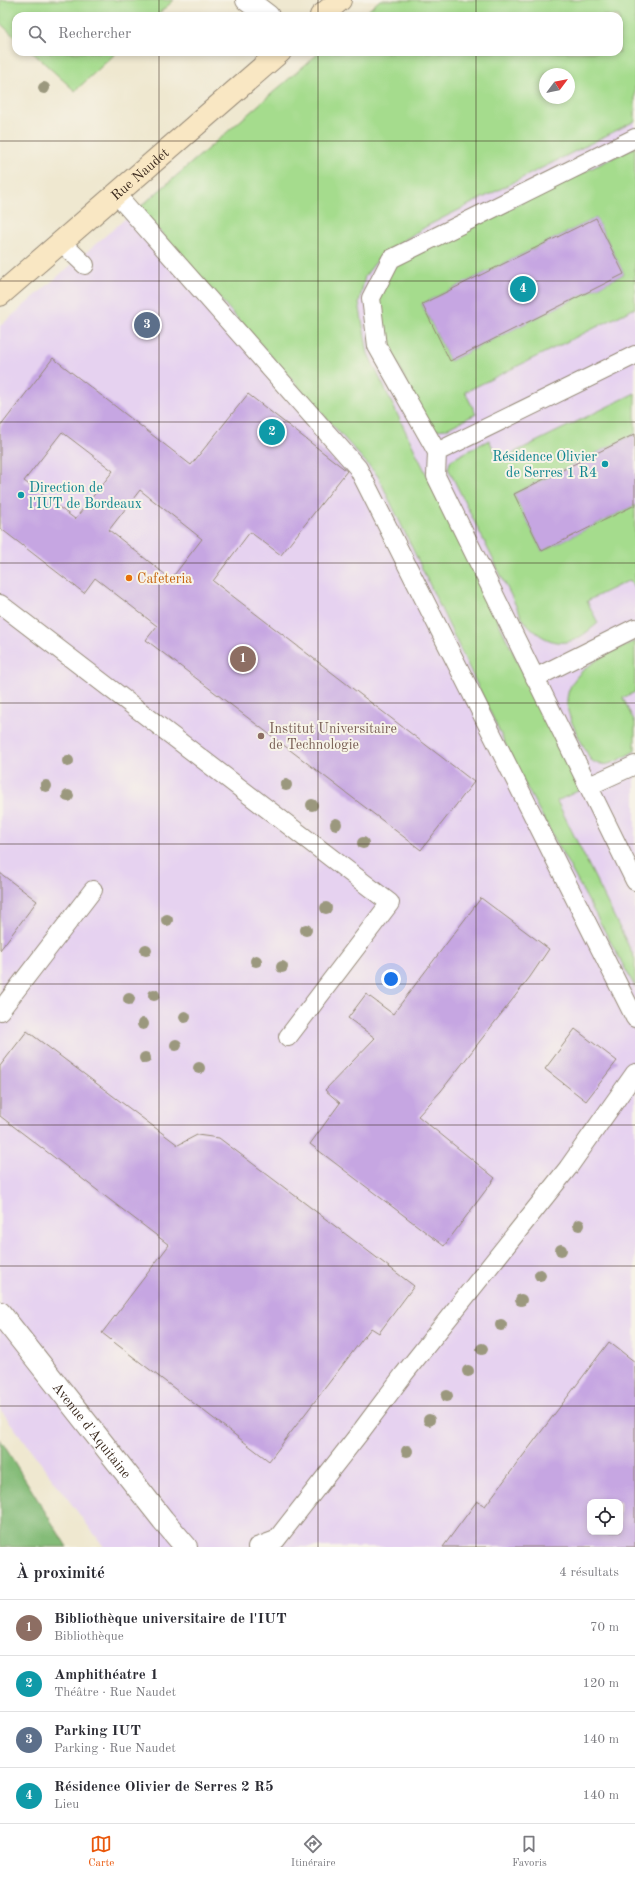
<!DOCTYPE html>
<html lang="fr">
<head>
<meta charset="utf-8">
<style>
	body { margin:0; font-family:"Old Standard TT",serif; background:#f2f2f3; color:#2b2b33 }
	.controls { position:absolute; right:12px; bottom:12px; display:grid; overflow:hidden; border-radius:8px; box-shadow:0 2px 6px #0003 }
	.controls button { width:36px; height:36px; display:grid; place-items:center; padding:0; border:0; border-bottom:1px solid #e1e1e2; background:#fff; color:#2b2b33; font:20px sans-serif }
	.compass { position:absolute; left:539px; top:68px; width:36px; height:36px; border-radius:50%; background:#fff; box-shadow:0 2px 6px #0003; rotate:58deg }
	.you { position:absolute; left:391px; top:979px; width:14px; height:14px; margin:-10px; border:3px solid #fff; border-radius:50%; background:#1a73e8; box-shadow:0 0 0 6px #1a73e833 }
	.badge { display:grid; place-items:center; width:26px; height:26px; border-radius:50%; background:#ea580c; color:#fff; font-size:13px; font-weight:700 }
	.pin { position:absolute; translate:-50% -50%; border:2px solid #fff; box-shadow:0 1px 4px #0006 }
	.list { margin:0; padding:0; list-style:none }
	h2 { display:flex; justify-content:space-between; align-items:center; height:52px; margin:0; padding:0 16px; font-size:17px }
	h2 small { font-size:13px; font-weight:400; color:#7c7c81 }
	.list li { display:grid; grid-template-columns:26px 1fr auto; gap:12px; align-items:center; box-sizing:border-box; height:56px; padding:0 16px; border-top:1px solid #e1e1e2 }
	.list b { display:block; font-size:15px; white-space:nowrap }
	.list p { margin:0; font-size:13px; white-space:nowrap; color:#7c7c81 }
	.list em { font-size:13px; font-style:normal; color:#7c7c81 }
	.icon { flex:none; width:22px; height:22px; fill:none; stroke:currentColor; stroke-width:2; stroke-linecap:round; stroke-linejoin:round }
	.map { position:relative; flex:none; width:635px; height:1547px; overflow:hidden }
	.search { position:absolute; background:#fff; box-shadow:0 2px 6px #0003; left:12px; right:12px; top:12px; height:44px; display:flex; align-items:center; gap:10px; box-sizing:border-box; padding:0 14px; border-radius:12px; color:#7c7c81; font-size:15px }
	.sheet { height:276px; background:#fff }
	nav { display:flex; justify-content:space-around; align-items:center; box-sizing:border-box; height:56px; border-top:1px solid #e1e1e2; background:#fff; font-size:11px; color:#7c7c81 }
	nav a { display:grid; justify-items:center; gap:2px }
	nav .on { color:#ea580c }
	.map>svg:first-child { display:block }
	.built { fill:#e6d2f0; fill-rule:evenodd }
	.green { fill:#a5dc8d; stroke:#708356; fill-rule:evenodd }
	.forest { fill:#84bc78; stroke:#60734b }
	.building { fill:#c6a6e2; fill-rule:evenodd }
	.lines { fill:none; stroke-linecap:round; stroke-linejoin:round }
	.lane-casing { stroke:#958977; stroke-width:20 }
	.street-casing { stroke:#958977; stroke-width:24 }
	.secondary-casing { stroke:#958977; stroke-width:24 }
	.lane { stroke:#fff; stroke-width:18 }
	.street { stroke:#fff; stroke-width:22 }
	.secondary { stroke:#f9e7c3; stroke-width:22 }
	.tree { fill:#9b987e }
	.grid { fill:none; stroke:#3b2a1e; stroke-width:1; stroke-opacity:0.55 }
	.culture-dot { fill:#0f9aa8; stroke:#f7f3e8; stroke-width:1.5 }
	.food-dot { fill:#e8710a; stroke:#f7f3e8; stroke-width:1.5 }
	.education-dot { fill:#8d6e63; stroke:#f7f3e8; stroke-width:1.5 }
	.labels { text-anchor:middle; stroke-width:4; stroke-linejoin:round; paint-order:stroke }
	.street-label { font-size:14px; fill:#3b2a1e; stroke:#f7f3e8 }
	.culture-label { font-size:14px; fill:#0d838f; stroke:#f7f3e8; text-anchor:end }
	.food-label { font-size:14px; fill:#c56008; stroke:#f7f3e8; text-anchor:start }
	.education-label { font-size:14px; fill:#785e54; stroke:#f7f3e8; text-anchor:start }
</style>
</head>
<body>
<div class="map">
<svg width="635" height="1547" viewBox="0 0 635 1547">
	<rect width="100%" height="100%" fill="#f7f3e8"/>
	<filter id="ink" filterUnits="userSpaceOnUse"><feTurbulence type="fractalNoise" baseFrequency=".025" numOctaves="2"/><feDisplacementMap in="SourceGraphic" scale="8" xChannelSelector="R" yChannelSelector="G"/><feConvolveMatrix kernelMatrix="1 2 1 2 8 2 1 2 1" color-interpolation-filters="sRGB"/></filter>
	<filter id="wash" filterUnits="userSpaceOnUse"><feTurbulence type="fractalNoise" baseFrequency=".012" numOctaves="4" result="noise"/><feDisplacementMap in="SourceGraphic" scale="16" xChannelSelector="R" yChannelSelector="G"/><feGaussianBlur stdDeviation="0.9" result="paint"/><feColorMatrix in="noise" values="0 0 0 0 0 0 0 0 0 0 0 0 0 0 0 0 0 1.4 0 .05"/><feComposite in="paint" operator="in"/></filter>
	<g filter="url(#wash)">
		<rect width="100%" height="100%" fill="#efe8d0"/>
		<!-- built -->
		<path class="built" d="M380,0H635V1547H104L0,1409V326L320,52H619V16H362ZM545,74H569V98H545ZM590,1502H620V1532H590Z"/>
		<!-- green -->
		<g class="green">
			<polygon points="0,0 174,0 156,16 16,16 16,38 0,23"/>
			<path d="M380,0H635V121L427,226L383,253L365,276L359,303L368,354L580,790L557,801L635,959V987L521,777L378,476L139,208L320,52H619V16H362ZM545,74H569V98H545Z"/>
			<polygon points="32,52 117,52 75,91"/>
			<path d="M635,147V308L465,392L476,414L446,429L435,430L427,423L380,328L376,295L393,266ZM596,218L624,274L450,361L422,304Z"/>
			<path d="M635,393V434L514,494L542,551L635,505V589L630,580L587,601L598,623C592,628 585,634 578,638C555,650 536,635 522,618L448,468L451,460L489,440L499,460Z"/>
			<path d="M635,641V692L623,698L635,723V751C620,759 604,772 590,759C583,744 572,727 568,711C559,672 608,654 635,641Z"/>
		</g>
		<!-- forest -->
		<polygon class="forest" points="0,1439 67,1547 0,1547"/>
		<g id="blocks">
			<!-- building -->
			<g class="building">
				<polygon points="596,218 624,274 450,361 422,304"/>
				<path d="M53,358L191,465L248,394L347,471L281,555L250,532L213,581L474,782L421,850L146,640L157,626L95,578L84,593L0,528V427ZM62,432L113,471L75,519L24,481ZM140,490L202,539L171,579L109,530Z"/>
				<polygon points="635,434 635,505 542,551 514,494"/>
				<polygon points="0,873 37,901 0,950"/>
				<polygon points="481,898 549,949 530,977 441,1091 418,1116 495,1178 444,1246 310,1144 340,1103 325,1090 375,1038 348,1018 366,994 393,1014"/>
				<polygon points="575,1029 617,1061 586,1101 545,1069"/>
				<polygon points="27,1031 178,1145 197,1135 219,1138 414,1286 379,1333 371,1328 269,1461 102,1333 169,1245 0,1116 0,1066"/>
				<path d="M609,1342L635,1362V1547H443L477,1501L485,1506ZM590,1502H620V1532H590Z"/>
			</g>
		</g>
	</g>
	<g filter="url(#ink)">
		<use href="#blocks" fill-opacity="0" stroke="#958977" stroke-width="1"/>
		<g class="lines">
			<defs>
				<g id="lane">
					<polyline points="116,194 358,468 635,1018"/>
					<polyline points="61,242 85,265"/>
					<polyline points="635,355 437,452 436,476 635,881"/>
					<polyline points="437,452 377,346 371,298 391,259 635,138"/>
					<polyline points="0,604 390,903 288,1037"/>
					<polyline points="535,678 635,628"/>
					<polyline points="589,786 635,765"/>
					<polyline points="0,1011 93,890"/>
					<polyline points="257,1547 276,1540 362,1430 404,1374 568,1168 635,1073"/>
				</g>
				<g id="street">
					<polyline points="247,0 268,16"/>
					<path id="s1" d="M0,1313L163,1520L186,1547"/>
				</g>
				<g id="secondary">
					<polyline points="321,16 340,0"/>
					<path id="s2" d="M0,295L280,52"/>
				</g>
			</defs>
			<!-- lane casing -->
			<use href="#lane" class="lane-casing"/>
			<!-- street casing -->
			<use href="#street" class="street-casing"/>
			<!-- secondary casing -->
			<use href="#secondary" class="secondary-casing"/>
			<!-- lane -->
			<use href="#lane" class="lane"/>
			<!-- street -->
			<use href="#street" class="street"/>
			<!-- secondary -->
			<use href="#secondary" class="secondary"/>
		</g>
		<!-- trees -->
		<g class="tree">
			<circle cx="44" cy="88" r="6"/>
			<circle cx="68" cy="761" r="6"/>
			<circle cx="286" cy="785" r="6"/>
			<circle cx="46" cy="786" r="6"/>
			<circle cx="68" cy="796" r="6"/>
			<circle cx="312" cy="805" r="6"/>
			<circle cx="336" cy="824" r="6"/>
			<circle cx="363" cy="843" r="6"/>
			<circle cx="326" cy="908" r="6"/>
			<circle cx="167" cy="920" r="6"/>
			<circle cx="306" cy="930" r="6"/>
			<circle cx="146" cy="950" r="6"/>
			<circle cx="256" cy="961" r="6"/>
			<circle cx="282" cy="967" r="6"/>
			<circle cx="154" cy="995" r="6"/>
			<circle cx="129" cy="999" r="6"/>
			<circle cx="185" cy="1017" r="6"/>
			<circle cx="143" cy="1024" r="6"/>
			<circle cx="176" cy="1045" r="6"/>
			<circle cx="145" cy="1058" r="6"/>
			<circle cx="199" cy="1068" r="6"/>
			<circle cx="579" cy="1225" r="6"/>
			<circle cx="561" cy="1250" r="6"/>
			<circle cx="540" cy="1275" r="6"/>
			<circle cx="521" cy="1300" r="6"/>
			<circle cx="501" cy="1325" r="6"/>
			<circle cx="482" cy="1349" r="6"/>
			<circle cx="468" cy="1371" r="6"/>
			<circle cx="447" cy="1396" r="6"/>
			<circle cx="429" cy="1420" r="6"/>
			<circle cx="407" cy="1451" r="6"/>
		</g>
	</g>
	<!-- grid -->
	<path class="grid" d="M159,0V16M318,0V16M476,0V16M159,52V1547M318,52V1547M476,52V1547M0,141H635M0,281H635M0,422H635M0,563H635M0,703H635M0,844H635M0,984H635M0,1125H635M0,1266H635M0,1406H635"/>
	<!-- markers -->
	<g class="culture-dot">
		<circle cx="605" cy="464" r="4"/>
		<circle cx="21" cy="495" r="4"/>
	</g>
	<circle class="food-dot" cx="129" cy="578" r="4"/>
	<circle class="education-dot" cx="261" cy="736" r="4"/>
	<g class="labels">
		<!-- street labels -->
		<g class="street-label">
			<text dy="5" stroke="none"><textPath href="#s2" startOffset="185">Rue Naudet</textPath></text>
			<text dy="5" stroke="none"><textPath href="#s1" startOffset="149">Avenue d'Aquitaine</textPath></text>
		</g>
		<!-- culture labels -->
		<g class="culture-label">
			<text x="597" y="461">Résidence Olivier<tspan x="597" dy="16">de Serres 1 R4</tspan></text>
			<text x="29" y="492" text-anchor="start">Direction de<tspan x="29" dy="16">l'IUT de Bordeaux</tspan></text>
		</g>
		<!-- food labels -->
		<g class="food-label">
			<text x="137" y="583">Cafeteria</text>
		</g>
		<!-- education labels -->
		<g class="education-label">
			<text x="269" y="733">Institut Universitaire<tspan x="269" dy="16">de Technologie</tspan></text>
		</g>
	</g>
</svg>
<div class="controls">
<button><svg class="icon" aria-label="locate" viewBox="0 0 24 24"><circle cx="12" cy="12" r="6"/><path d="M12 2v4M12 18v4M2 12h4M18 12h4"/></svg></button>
</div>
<svg class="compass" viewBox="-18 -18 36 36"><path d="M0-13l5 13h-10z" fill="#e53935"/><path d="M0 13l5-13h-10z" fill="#7c7c81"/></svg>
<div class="you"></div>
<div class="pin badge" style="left:243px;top:659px;background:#8d6e63">1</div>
<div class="pin badge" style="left:272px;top:432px;background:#0f9aa8">2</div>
<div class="pin badge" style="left:147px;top:325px;background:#5c6f8a">3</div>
<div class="pin badge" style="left:523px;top:289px;background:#0f9aa8">4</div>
<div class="search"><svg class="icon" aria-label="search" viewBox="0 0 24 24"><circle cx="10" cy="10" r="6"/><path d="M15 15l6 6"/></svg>Rechercher</div>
</div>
<section class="sheet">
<h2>À proximité<small>4 résultats</small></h2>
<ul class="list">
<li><span class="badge" style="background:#8d6e63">1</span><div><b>Bibliothèque universitaire de l'IUT</b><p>Bibliothèque</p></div><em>70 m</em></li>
<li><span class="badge" style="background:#0f9aa8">2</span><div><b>Amphithéatre 1</b><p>Théâtre · Rue Naudet</p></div><em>120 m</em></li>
<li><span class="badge" style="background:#5c6f8a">3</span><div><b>Parking IUT</b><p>Parking · Rue Naudet</p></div><em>140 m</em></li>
<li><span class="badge" style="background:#0f9aa8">4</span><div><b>Résidence Olivier de Serres 2 R5</b><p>Lieu</p></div><em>140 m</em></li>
</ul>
</section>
<nav>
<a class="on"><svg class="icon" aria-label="map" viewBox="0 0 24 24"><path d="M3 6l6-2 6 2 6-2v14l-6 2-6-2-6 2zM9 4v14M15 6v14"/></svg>Carte</a>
<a><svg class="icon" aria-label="directions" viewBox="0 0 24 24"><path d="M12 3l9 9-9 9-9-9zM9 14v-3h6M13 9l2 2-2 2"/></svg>Itinéraire</a>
<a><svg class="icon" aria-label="saved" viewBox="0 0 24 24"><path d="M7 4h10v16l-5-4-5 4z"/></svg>Favoris</a>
</nav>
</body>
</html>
